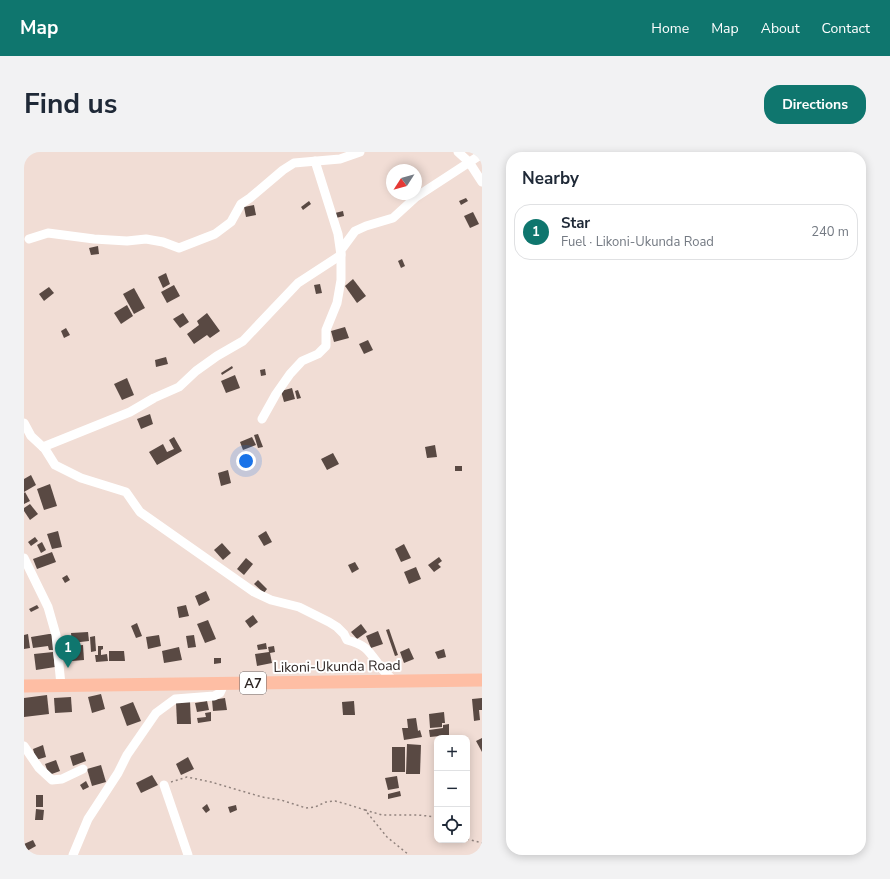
<!DOCTYPE html>
<html lang="en">
<head>
<meta charset="utf-8">
<style>
	body { margin:0; font-family:"Nunito Sans",sans-serif; background:#f2f2f3; color:#1f2937 }
	.controls { position:absolute; right:12px; bottom:12px; display:grid; overflow:hidden; border-radius:8px; box-shadow:0 2px 10px #0003 }
	.controls button { width:36px; height:36px; display:grid; place-items:center; padding:0; border:0; border-bottom:1px solid #e0e1e3; background:#fff; color:#1f2937; font:20px sans-serif }
	.compass { position:absolute; left:362px; top:12px; width:36px; height:36px; border-radius:50%; background:#fff; box-shadow:0 2px 10px #0003; rotate:234deg }
	.you { position:absolute; left:222px; top:309px; width:14px; height:14px; margin:-10px; border:3px solid #fff; border-radius:50%; background:#1a73e8; box-shadow:0 0 0 6px #1a73e833 }
	.badge { display:grid; place-items:center; width:26px; height:26px; border-radius:50%; background:#0f766e; color:#fff; font-size:13px; font-weight:700 }
	.pin { position:absolute; translate:-50% -33px; filter:drop-shadow(0 1px 2px #0008) }
	.pin::after { content:''; position:absolute; top:21px; width:14px; height:12px; background:inherit; clip-path:polygon(0 0,100% 0,50% 100%) }
	.list { margin:0; padding:0; list-style:none }
	h2 { display:flex; justify-content:space-between; align-items:center; height:52px; margin:0; padding:0 16px; font-size:17px }
	h2 small { font-size:13px; font-weight:400; color:#747a83 }
	.list li { display:grid; grid-template-columns:26px 1fr auto; gap:12px; align-items:center; box-sizing:border-box; height:56px; margin:0 8px 8px; padding:0 8px; border:1px solid #e0e1e3; border-radius:16px }
	.list b { display:block; font-size:15px; white-space:nowrap }
	.list p { margin:0; font-size:13px; white-space:nowrap; color:#747a83 }
	.list em { font-size:13px; font-style:normal; color:#747a83 }
	.icon { flex:none; width:22px; height:22px; fill:none; stroke:currentColor; stroke-width:2; stroke-linecap:round; stroke-linejoin:round }
	.map { position:relative; flex:none; width:458px; height:703px; overflow:hidden; border-radius:16px }
	header { display:flex; align-items:center; gap:24px; box-sizing:border-box; height:56px; padding:0 20px; background:#0f766e; color:#fff }
	header strong { font-size:19px }
	nav { display:flex; gap:22px; margin-inline-start:auto; font-size:14px }
	.intro { display:flex; align-items:center; justify-content:space-between; box-sizing:border-box; height:96px; padding:0 24px }
	h1 { margin:0; font-size:28px }
	.button { padding:10px 18px; border-radius:16px; background:#0f766e; color:#fff; font-size:14px; font-weight:700 }
	main { display:flex; gap:24px; padding:0 24px }
	aside { flex:1; background:#fff; border-radius:16px; box-shadow:0 2px 10px #0003 }
	.map>svg:first-child { display:block }
	.building { fill:#594943 }
	.lines { fill:none; stroke-linecap:round; stroke-linejoin:round }
	.path { stroke:#91837e; stroke-width:1.5; stroke-dasharray:2 3; stroke-linecap:butt }
	.minor { stroke:#fff; stroke-width:9 }
	.highway { stroke:#febea4; stroke-width:13 }
	.labels { text-anchor:middle; stroke-width:4; stroke-linejoin:round; paint-order:stroke }
	.shield { fill:#fff; stroke:#6d6766; stroke-width:1 }
	.shield-label { font-size:13px; font-weight:bold; fill:#2e2624 }
	.street-label { font-size:14px; fill:#2e2624; stroke:#fff }
</style>
</head>
<body>
<header>
<strong>Map</strong>
<nav><a>Home</a><a>Map</a><a>About</a><a>Contact</a></nav>
</header>
<div class="intro"><h1>Find us</h1><a class="button">Directions</a></div>
<main>
<div class="map">
<svg width="458" height="703" viewBox="0 0 458 703">
	<rect width="100%" height="100%" fill="#f1ddd5"/>
	<!-- building -->
	<g class="building">
		<polygon points="442,46 444,49 437,53 435,49"/>
		<polygon points="285,49 287,52 279,58 277,55"/>
		<polygon points="230,53 232,63 222,65 220,55"/>
		<polygon points="319,59 320,64 312,66 311,61"/>
		<polygon points="449,60 455,72 446,76 440,64"/>
		<polygon points="74,94 75,102 67,103 65,96"/>
		<polygon points="378,107 381,114 377,116 374,109"/>
		<polygon points="142,121 146,132 139,136 134,125"/>
		<polygon points="329,127 342,144 333,151 321,134"/>
		<polygon points="296,132 298,141 292,142 290,133"/>
		<polygon points="150,133 156,144 143,151 137,140"/>
		<polygon points="25,135 30,141 20,149 15,142"/>
		<polygon points="110,136 121,156 110,162 99,142"/>
		<polygon points="103,153 109,164 97,172 90,161"/>
		<polygon points="159,161 165,170 156,176 149,167"/>
		<polygon points="183,161 196,179 186,186 183,183 170,192 163,182 175,173 173,169"/>
		<polygon points="321,175 325,186 310,190 307,179"/>
		<polygon points="42,176 46,183 40,186 37,179"/>
		<polygon points="344,188 349,198 340,202 335,192"/>
		<polygon points="142,205 144,212 132,215 131,208"/>
		<polygon points="208,214 209,216 198,223 197,221"/>
		<polygon points="241,217 242,223 237,224 236,218"/>
		<polygon points="211,223 216,236 202,241 197,229"/>
		<polygon points="103,226 110,243 98,248 90,232"/>
		<polygon points="268,236 271,247 260,250 257,239"/>
		<polygon points="274,238 277,246 273,247 271,239"/>
		<polygon points="126,262 129,272 117,277 113,267"/>
		<polygon points="234,282 239,295 234,296 230,283"/>
		<polygon points="150,285 158,299 133,313 125,300 139,292 143,300 150,297 145,288"/>
		<polygon points="228,285 232,293 219,298 216,290"/>
		<polygon points="411,293 413,305 403,306 401,295"/>
		<polygon points="309,301 315,312 303,318 297,307"/>
		<rect x="431" y="314" width="7" height="5"/>
		<polygon points="204,318 207,331 197,334 194,321"/>
		<polygon points="7,323 12,333 0,340 0,327"/>
		<polygon points="26,332 33,354 20,358 13,337"/>
		<polygon points="1,340 6,349 0,352 0,341"/>
		<polygon points="6,352 14,362 6,368 0,359 0,356"/>
		<polygon points="34,379 38,395 28,397 23,382"/>
		<polygon points="242,379 248,390 240,394 234,384"/>
		<polygon points="11,385 14,389 7,394 4,390"/>
		<polygon points="18,390 22,398 17,401 13,393"/>
		<polygon points="198,391 207,401 199,408 190,398"/>
		<polygon points="380,392 387,406 377,410 371,397"/>
		<polygon points="28,400 32,410 13,417 9,407"/>
		<polygon points="415,405 418,409 414,412 417,415 410,420 404,413"/>
		<polygon points="222,406 229,412 220,423 213,417"/>
		<polygon points="331,410 335,417 328,421 324,413"/>
		<polygon points="392,415 397,427 385,432 380,420"/>
		<polygon points="43,423 46,428 41,431 38,426"/>
		<polygon points="234,428 243,437 240,441 230,432"/>
		<polygon points="182,439 186,448 175,454 171,444"/>
		<polygon points="13,453 15,456 7,460 5,457"/>
		<polygon points="162,453 165,464 155,466 153,455"/>
		<polygon points="229,463 234,470 226,476 221,469"/>
		<polygon points="184,468 192,487 181,491 173,472"/>
		<polygon points="113,471 118,484 112,486 107,474"/>
		<polygon points="337,472 343,480 333,487 327,480"/>
		<polygon points="365,477 374,503 371,504 362,478"/>
		<polygon points="354,479 359,492 347,496 342,484"/>
		<polygon points="64,480 65,489 48,491 47,481"/>
		<polygon points="4,482 6,496 0,497 0,483"/>
		<polygon points="25,482 29,482 31,498 25,498 24,494 9,496 7,485"/>
		<polygon points="135,483 137,494 124,497 122,485"/>
		<polygon points="170,483 172,495 164,496 162,484"/>
		<polygon points="71,484 72,499 67,500 66,485"/>
		<polygon points="242,491 243,497 234,498 233,493"/>
		<polygon points="59,493 60,508 48,509 46,494"/>
		<polygon points="74,494 79,494 79,497 77,498 77,503 83,502 84,509 72,510 71,503 74,503"/>
		<polygon points="250,494 251,500 246,501 248,511 233,514 231,502 245,500 244,495"/>
		<polygon points="155,495 158,508 140,511 138,499"/>
		<polygon points="385,496 390,507 380,511 376,500"/>
		<polygon points="420,497 422,505 414,507 411,500"/>
		<polygon points="85,499 100,499 101,509 85,509"/>
		<polygon points="29,500 31,515 12,518 10,502"/>
		<polygon points="190,506 197,506 197,511 190,512"/>
		<polygon points="77,542 81,557 68,561 64,545"/>
		<polygon points="23,543 25,562 0,565 0,546"/>
		<polygon points="47,545 48,560 31,561 30,546"/>
		<polygon points="201,546 203,558 189,559 188,548"/>
		<polygon points="458,546 458,558 455,558 456,568 450,569 448,547"/>
		<polygon points="166,549 167,572 153,572 152,550"/>
		<polygon points="183,549 185,558 173,560 171,551"/>
		<polygon points="330,549 331,563 319,563 318,550"/>
		<polygon points="109,550 117,569 103,574 96,555"/>
		<polygon points="187,560 187,569 174,571 173,566 182,565 181,561"/>
		<polygon points="420,560 421,571 418,571 418,575 406,576 405,562"/>
		<polygon points="392,566 394,579 396,578 398,585 380,588 378,576 384,576 383,567"/>
		<polygon points="425,572 425,583 406,585 405,578 419,576 419,573"/>
		<polygon points="458,586 458,600 452,589"/>
		<polygon points="383,592 397,593 396,622 382,622"/>
		<polygon points="19,593 22,605 12,608 9,597"/>
		<rect x="368" y="595" width="13" height="25"/>
		<polygon points="59,600 62,609 49,614 46,604"/>
		<polygon points="164,605 170,617 157,623 152,612"/>
		<polygon points="32,608 36,619 25,623 21,612"/>
		<polygon points="77,613 82,630 68,634 63,617"/>
		<polygon points="128,623 134,633 117,641 112,631"/>
		<polygon points="373,624 375,636 364,638 361,626"/>
		<polygon points="62,629 65,635 59,638 56,633"/>
		<polygon points="376,639 377,644 364,647 364,642"/>
		<rect x="12" y="643" width="7" height="12"/>
		<polygon points="183,652 186,658 182,661 178,656"/>
		<polygon points="212,653 213,658 206,661 204,655"/>
		<polygon points="12,657 20,658 19,668 11,668"/>
		<polygon points="9,688 12,694 3,699 0,692"/>
	</g>
	<g class="lines">
		<!-- path -->
		<g class="path">
			<polyline points="147,630 163,625 187,630 238,645 257,648 282,656 291,655 302,650 311,649 319,651 341,658 363,685 385,703"/>
			<polyline points="341,658 358,663 394,663 413,665"/>
			<polyline points="443,687 458,691"/>
		</g>
		<!-- minor -->
		<g class="minor">
			<polyline points="434,0 445,10 458,30"/>
			<polyline points="5,87 24,81 70,87 103,89 122,87 139,90 155,96 191,82 207,70 217,52 226,46 259,18 270,11 316,7 336,0"/>
			<polyline points="238,267 252,242 266,222 278,209 294,202 302,194 302,178 313,151 317,128 317,98 331,79 342,74 369,66 392,45 458,2"/>
			<path d="M0,271L7,284L21,297L31,313L57,326L102,340L116,360L230,440L247,448L275,455L305,470L313,475L320,482L323,488C342,493 344,498 355,513C359,519 365,524 370,529"/>
			<polyline points="19,295 106,260 130,246 155,235 172,219 193,204 219,189 274,131 317,103 314,82 291,9"/>
			<polyline points="0,406 24,455 32,483 37,533"/>
			<polyline points="0,594 15,616 28,628 38,627 59,617"/>
			<polyline points="140,633 164,703"/>
			<polyline points="49,703 64,667 94,621 103,603 132,561 151,547 190,544 196,541 200,532"/>
		</g>
		<!-- highway -->
		<polyline class="highway" points="0,534 458,528"/>
	</g>
	<g class="labels">
		<!-- shield labels -->
		<rect class="shield" x="216" y="520" width="26" height="22" rx="3"/>
		<g class="shield-label">
			<text x="229" y="536">A7</text>
		</g>
		<!-- street labels -->
		<g class="street-label">
			<text transform="translate(313 514) rotate(-1)" y="5">Likoni-Ukunda Road</text>
		</g>
	</g>
</svg>
<div class="controls">
<button>+</button>
<button>−</button>
<button><svg class="icon" aria-label="locate" viewBox="0 0 24 24"><circle cx="12" cy="12" r="6"/><path d="M12 2v4M12 18v4M2 12h4M18 12h4"/></svg></button>
</div>
<svg class="compass" viewBox="-18 -18 36 36"><path d="M0-13l5 13h-10z" fill="#e53935"/><path d="M0 13l5-13h-10z" fill="#747a83"/></svg>
<div class="you"></div>
<div class="pin badge" style="left:44px;top:516px">1</div>
</div>
<aside>
<h2>Nearby<small></small></h2>
<ul class="list">
<li><span class="badge">1</span><div><b>Star</b><p>Fuel · Likoni-Ukunda Road</p></div><em>240 m</em></li>
</ul>
</aside>
</main>
</body>
</html>
